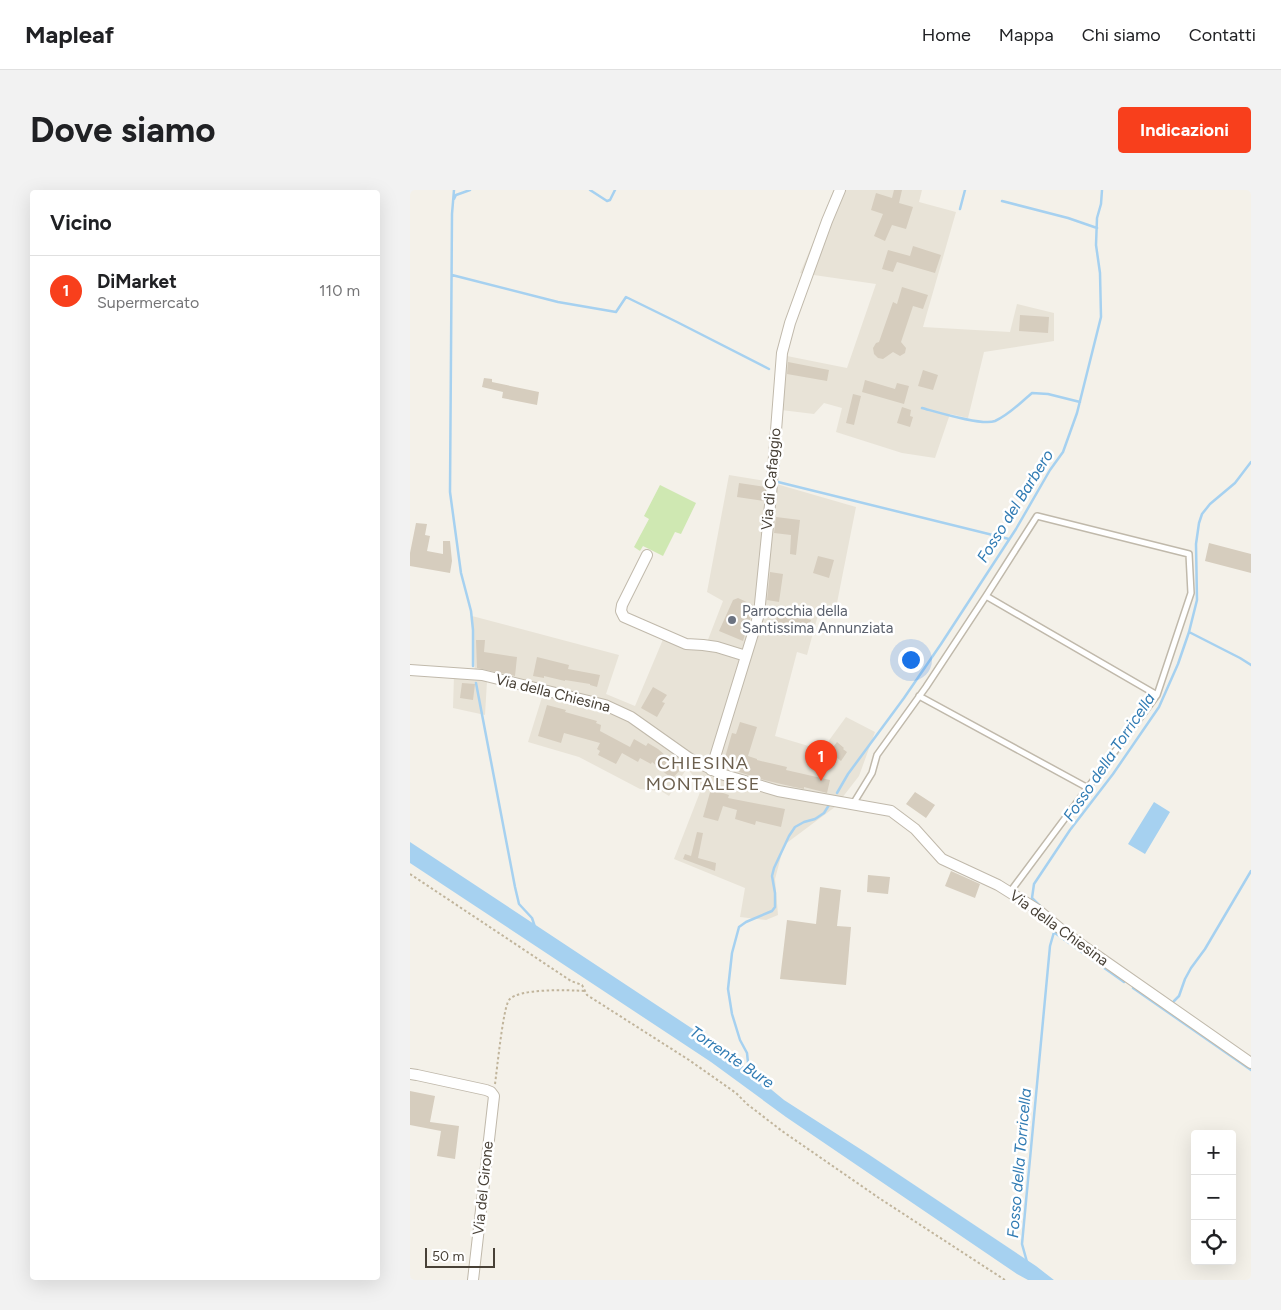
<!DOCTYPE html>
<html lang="it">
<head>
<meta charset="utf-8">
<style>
	:root { --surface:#fff; --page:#f2f2f2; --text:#202124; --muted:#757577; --line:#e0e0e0; --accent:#f83f1c }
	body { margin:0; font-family:Figtree,sans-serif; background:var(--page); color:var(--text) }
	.controls { position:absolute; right:15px; bottom:15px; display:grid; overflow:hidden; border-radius:5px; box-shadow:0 5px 20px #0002 }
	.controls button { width:45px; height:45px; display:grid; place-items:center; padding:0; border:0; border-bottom:1px solid var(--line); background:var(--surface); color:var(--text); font:25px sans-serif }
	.scale { position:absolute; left:15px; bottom:12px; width:70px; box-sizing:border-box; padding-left:5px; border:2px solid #484137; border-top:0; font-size:14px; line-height:18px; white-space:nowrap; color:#484137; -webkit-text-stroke:4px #fff; paint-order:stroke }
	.you { position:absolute; left:500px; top:469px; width:18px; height:18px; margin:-12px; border:4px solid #fff; border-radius:50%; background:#1a73e8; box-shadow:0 0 0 8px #1a73e833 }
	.badge { display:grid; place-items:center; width:32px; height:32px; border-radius:50%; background:var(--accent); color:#fff; font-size:16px; font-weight:700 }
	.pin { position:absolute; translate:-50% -41px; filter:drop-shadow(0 1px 2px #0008) }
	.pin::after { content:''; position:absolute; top:26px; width:18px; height:15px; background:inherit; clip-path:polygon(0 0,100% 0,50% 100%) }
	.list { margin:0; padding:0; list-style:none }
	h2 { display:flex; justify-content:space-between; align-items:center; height:65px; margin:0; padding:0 20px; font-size:21px }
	h2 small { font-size:16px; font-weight:400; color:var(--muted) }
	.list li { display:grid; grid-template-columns:32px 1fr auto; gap:15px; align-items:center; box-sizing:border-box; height:70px; padding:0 20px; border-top:1px solid var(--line) }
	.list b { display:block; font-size:19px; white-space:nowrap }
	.list p { margin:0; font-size:16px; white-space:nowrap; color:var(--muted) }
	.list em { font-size:16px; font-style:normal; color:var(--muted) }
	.icon { flex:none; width:28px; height:28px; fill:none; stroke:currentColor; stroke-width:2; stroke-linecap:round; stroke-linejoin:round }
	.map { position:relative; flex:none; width:841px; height:1090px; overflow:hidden; border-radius:5px }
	header { display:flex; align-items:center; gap:30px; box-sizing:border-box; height:70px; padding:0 25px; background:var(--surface); border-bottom:1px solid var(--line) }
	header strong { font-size:24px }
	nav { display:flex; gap:28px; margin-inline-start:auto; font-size:18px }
	.intro { display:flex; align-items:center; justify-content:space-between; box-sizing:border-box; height:120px; padding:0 30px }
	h1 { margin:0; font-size:35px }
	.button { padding:12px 22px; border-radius:5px; background:var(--accent); color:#fff; font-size:18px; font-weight:700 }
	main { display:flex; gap:30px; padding:0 30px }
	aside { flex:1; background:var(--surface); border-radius:5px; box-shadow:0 5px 20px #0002 }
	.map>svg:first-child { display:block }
</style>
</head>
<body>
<header>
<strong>Mapleaf</strong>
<nav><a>Home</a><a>Mappa</a><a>Chi siamo</a><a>Contatti</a></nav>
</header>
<div class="intro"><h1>Dove siamo</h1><a class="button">Indicazioni</a></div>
<main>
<aside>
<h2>Vicino<small></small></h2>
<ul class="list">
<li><span class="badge">1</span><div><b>DiMarket</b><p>Supermercato</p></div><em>110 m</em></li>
</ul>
</aside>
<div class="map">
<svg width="841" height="1090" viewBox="0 0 841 1090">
	<rect width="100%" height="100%" fill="#f4f1e9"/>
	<path fill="#e8e3d7" d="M426 0H512L509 12 546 22 513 137 600 142 607 114 644 123V151L574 162 558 228 540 224 525 268 492 263 426 242 432 218 414 213 404 224 363 219 367 164 437 178 466 94 390 83Z
		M319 285 356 291 446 317 424 428 408 425 397 465 387 462 365 546 412 560 436 527 465 542 449 586 425 617 374 655 365 689 368 725 356 730 330 727 335 698 264 669 292 597 277 578 259 606 251 601 230 599 169 567 118 552 133 504 77 491 75 525 43 518 44 485 65 486 62 426 209 465 196 504 225 516 254 447 283 460H294L313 411 297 402Z"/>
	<path fill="#cfe8b2" d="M250 295 286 313 271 344 265 342 253 366 233 356 230 361 224 357 239 329 234 326Z"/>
	<path fill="#a6d1f0" d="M744 612 760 622 735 664 718 654Z
		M0 652 304 853 326 870 374 910 458 964 626 1076 644 1090H618L607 1084 376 927 301 872 0 673Z"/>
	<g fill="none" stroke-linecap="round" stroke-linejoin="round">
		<path stroke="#a6d1f0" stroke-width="2.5" d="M44 0 42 24 40 302 51 383 61 421 63 440V476
			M180 0 197 11 200 10 205 0
			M44 9 46 5 60 0
			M592 11 658 28 687 38
			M550 19 555 0
			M42 85 148 112 206 122 216 107 267 132 359 179
			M512 218C527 222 572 236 585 231 599 225 610 213 622 203L638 204 670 212
			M368 292 599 349
			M779 442 830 468 841 475
			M66 493 105 697 109 714 122 728 125 737
			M427 603 438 584 494 508 531 454 606 339 640 280 653 262 667 223 691 127 690 83 686 55 687 28 691 14 692 0
			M630 716 622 708 624 694 660 640 703 584 749 517 768 474 779 442 787 410 786 354 789 333 792 324 800 314 825 293 841 272
			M645 743 714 792
			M723 798 841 880
			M764 811 769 806 775 789 781 778 795 759 841 681
			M339 882 337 863 330 850 322 824 318 799 322 763 329 737 336 732 362 721 365 717V703L362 686 364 678 379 646 385 637 394 632 405 629 414 623 419 615
			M617 1072 612 1054 640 756 644 742"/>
	</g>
	<path fill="#d6cdbe" d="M484 0H492L489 13 503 17 496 39 482 35 475 51 464 46 473 24 461 20 466 3 482 8Z
		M503 56 531 65 525 83 487 72 483 82 472 79 478 60 500 66Z
		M492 97 518 105 513 119 503 116 491 152 496 158 495 163 490 166 483 162 473 169 468 168 464 164 463 158 466 153 469 152 483 112 487 114Z
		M610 125 639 127 638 143 609 141Z
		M378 172 419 180 417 191 377 184Z
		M513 180 528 185 523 200 508 196Z
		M74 188 82 189V192L129 202 127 215 92 208 93 202 72 197Z
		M455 190 485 199 487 193 499 196 494 214 452 202Z
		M443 204 451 206 444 235 436 233Z
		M492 217 501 220 500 226 503 227 500 237 487 233Z
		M329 293 355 297 354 311 327 307Z
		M366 327 390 330 386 365 380 364 381 345 364 343Z
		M6 333 17 334 15 345 20 346 17 361 33 364V351H40L42 371 40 383 0 376V363Z
		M799 353 841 364V383L795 371Z
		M408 366 424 370 419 388 403 383Z
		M360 382 373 384 369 412 357 410Z
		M328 408 343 415 340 421 342 423 333 451 309 441 323 410Z
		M369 420 401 430 396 444 365 434Z
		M66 450H75L74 462 107 467 105 486 67 478Z
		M127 467 159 475 158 479 190 485 187 497 180 495V494L155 490V491L134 486V488L123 486Z
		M52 493 65 494 63 510 50 508Z
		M243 497 257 505 252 512 255 513 247 527 231 518Z
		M137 515 156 520 155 522 187 531 186 533 191 535 190 541 220 557 224 549 236 556 238 553 248 559 271 579 262 589 242 572 241 574 230 568 228 572 212 563 206 574 188 565 190 561 187 559 190 553 154 543 151 553 128 546Z
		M330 532 347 537 338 566 347 569V570L377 577 376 580 420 590 417 603 394 597V599L384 597 354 590 326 581 328 575 314 571 322 543 326 544Z
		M427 552 434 558 433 559 437 562 431 571 426 567 424 570 417 565Z
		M301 599 319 605 318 608 375 619 371 637 346 631 345 635 325 629 327 620 313 616 308 631 293 627Z
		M505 602 525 615 516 628 496 614Z
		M287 642 293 643 288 668 306 673 305 681 273 669 275 664 281 666Z
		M541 681 570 694 565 708 535 696Z
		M458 685 480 687 478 704 457 702Z
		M410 697 431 700 427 736 441 737 436 795 370 789 377 730 406 734Z
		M0 901 25 906 20 932 49 936 45 969 27 966 31 941 0 935Z"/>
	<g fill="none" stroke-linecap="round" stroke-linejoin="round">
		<g stroke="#c0b9ab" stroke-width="8">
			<path id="lane" d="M576 406 747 505
				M509 506 678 598
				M443 614 462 583 467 565 516 497 576 406 627 326 779 364 781 403 747 505 600 702"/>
		</g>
		<g stroke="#c0b9ab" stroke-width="12">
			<path id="street" d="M237 365 212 415 211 421 214 427 276 454 293 455 307 457 336 466
				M0 480 72 485 195 515 221 527 279 568 311 584 368 601 481 621 505 639 532 669 588 695 628 720 659 746 841 873
				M301 580 349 424 361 305 372 163 380 133 417 31 430 0
				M0 884 7 885 76 900 81 902 84 906 63 1090"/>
		</g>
		<path stroke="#c1b59c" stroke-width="2" stroke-dasharray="2.5 2.5" stroke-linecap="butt" d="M0 684 161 791 172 795 177 805 279 870 326 903 337 914 372 941 469 1008 595 1090
			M85 894C87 880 93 818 99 810 108 798 159 800 174 801"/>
		<use href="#lane" stroke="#fff" stroke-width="5"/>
		<use href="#street" stroke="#fff" stroke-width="10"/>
	</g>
	<circle fill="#6b7280" stroke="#fff" stroke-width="2" cx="322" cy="430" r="5"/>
	<g text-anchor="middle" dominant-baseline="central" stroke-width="5" stroke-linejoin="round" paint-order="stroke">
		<g font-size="15" fill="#484137" stroke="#fff">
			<text transform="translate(361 289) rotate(-85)">Via di Cafaggio</text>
			<text transform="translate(143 503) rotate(14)">Via della Chiesina</text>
			<text transform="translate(649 738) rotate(36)">Via della Chiesina</text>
			<text transform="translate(73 998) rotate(-84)">Via del Girone</text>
		</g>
		<g font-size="15" fill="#5b616d" stroke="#fff" text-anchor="start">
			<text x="332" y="421">Parrocchia della<tspan x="332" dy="17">Santissima Annunziata</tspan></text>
		</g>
		<g font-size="16" font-style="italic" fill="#307bb3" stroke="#fff">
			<text transform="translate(605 316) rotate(-58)">Fosso del Barbero</text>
			<text transform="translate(699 567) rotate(-56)">Fosso della Torricella</text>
			<text transform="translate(322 867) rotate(34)">Torrente Bure</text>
			<text transform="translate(609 973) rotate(-85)">Fosso della Torricella</text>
		</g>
		<g font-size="18" letter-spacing="1" fill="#6b5f4e" stroke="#fff">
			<text x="293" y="573">CHIESINA<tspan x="293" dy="21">MONTALESE</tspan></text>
		</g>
	</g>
</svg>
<div class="controls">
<button>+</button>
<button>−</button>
<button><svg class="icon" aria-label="locate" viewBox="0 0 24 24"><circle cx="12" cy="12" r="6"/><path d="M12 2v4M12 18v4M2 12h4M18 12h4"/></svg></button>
</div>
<div class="scale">50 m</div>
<div class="you"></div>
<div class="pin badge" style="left:411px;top:591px">1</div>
</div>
</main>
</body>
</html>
